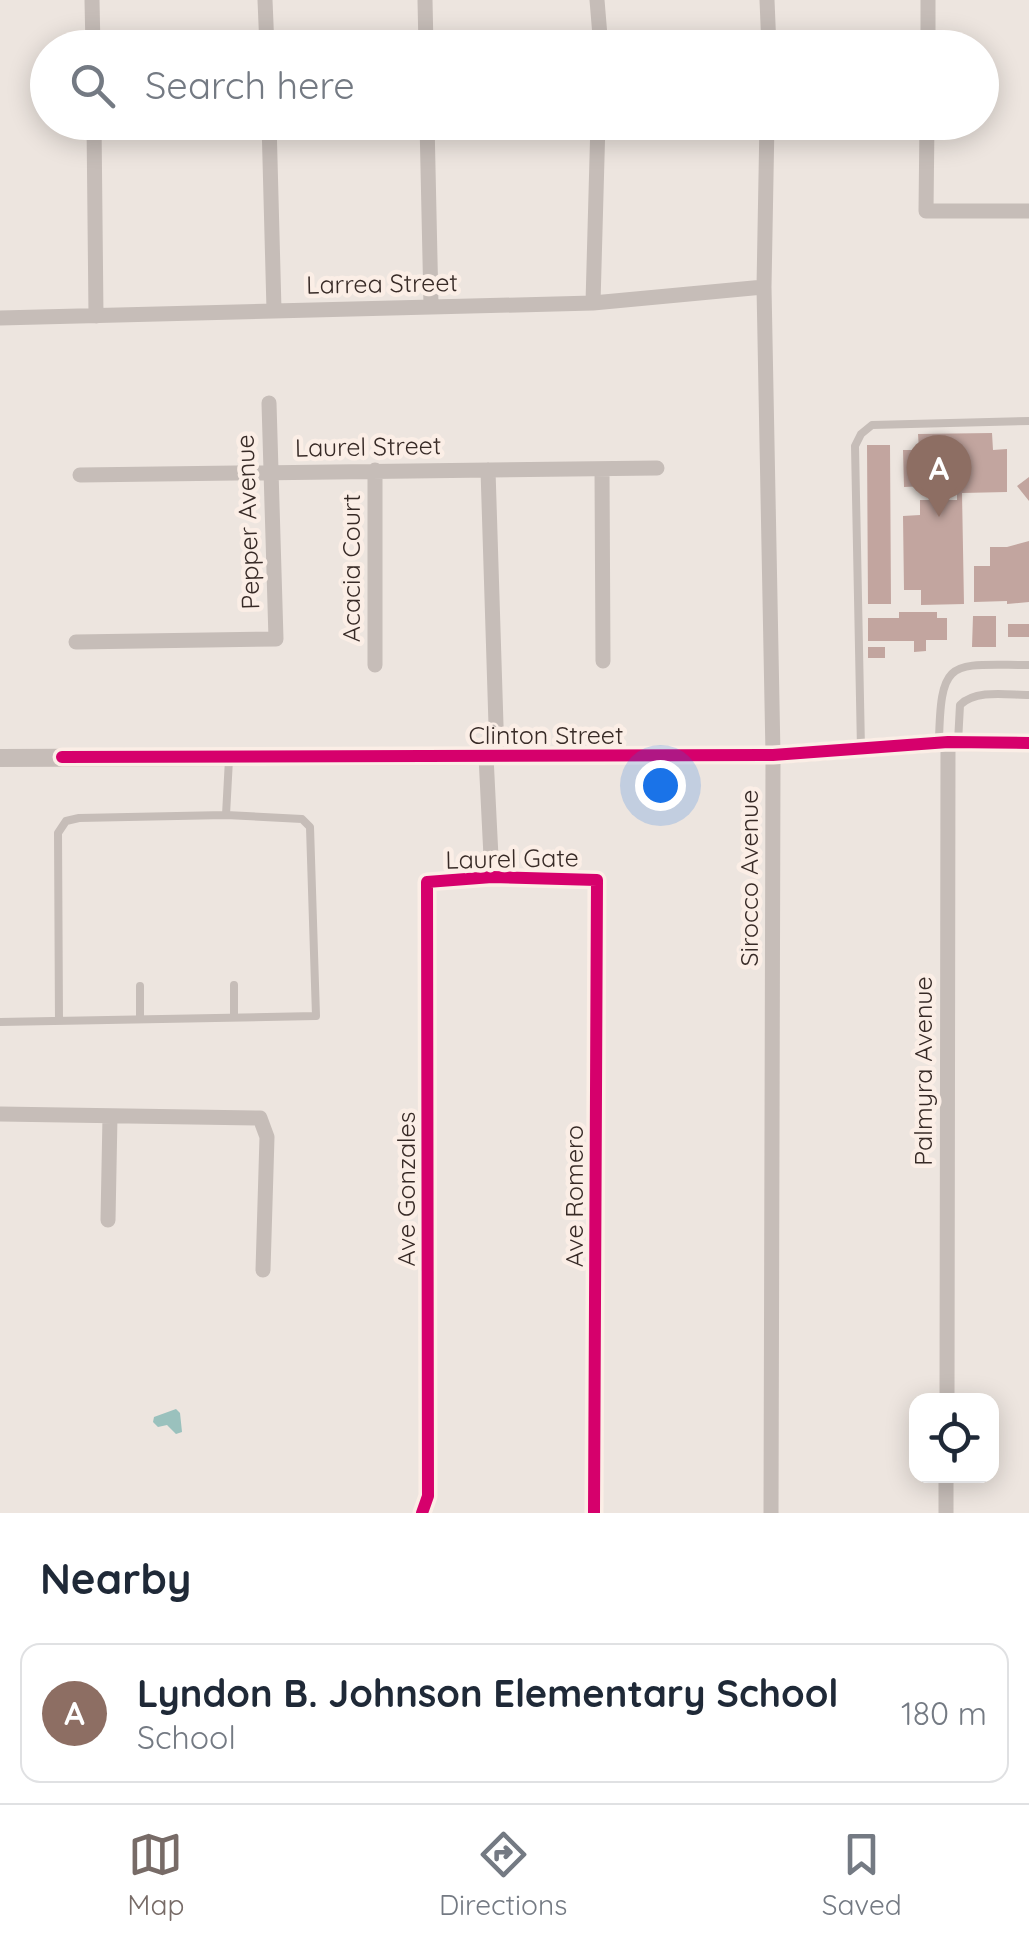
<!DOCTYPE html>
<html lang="en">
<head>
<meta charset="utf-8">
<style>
	:root { --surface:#fff; --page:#f6f6f7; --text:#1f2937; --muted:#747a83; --line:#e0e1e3; --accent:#776b67 }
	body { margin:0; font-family:Quicksand,sans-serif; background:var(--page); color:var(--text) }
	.controls { position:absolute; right:30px; bottom:30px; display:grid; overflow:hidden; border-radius:20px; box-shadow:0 5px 25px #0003 }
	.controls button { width:90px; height:90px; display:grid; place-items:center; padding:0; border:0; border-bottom:2px solid var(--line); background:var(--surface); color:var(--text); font:50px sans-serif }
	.you { position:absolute; left:660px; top:785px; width:35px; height:35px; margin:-25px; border:8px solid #fff; border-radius:50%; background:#1a73e8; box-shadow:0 0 0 15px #1a73e833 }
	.badge { display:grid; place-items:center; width:65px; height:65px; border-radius:50%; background:var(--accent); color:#fff; font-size:32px; font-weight:700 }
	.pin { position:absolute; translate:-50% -82px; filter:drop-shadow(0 2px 5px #0008) }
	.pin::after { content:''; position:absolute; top:52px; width:35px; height:30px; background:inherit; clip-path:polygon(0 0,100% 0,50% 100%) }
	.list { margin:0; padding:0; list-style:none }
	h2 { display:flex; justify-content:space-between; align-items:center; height:130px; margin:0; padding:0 40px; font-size:42px }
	h2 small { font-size:32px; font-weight:400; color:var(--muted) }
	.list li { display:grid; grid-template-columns:65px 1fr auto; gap:30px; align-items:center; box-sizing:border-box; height:140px; margin:0 20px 20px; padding:0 20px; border:2px solid var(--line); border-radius:20px }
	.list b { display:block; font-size:38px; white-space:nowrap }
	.list p { margin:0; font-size:32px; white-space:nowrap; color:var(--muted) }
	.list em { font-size:32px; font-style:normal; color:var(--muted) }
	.icon { flex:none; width:55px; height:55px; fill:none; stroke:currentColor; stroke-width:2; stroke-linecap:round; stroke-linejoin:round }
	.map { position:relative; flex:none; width:1029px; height:1513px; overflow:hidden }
	.search { position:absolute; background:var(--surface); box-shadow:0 5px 25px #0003; left:30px; right:30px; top:30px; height:110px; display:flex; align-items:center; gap:25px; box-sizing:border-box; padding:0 35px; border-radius:55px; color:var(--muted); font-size:38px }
	.sheet { height:290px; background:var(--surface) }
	nav { display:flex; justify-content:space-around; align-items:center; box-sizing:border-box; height:140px; border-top:2px solid var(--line); background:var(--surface); font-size:28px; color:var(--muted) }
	nav a { display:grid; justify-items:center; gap:5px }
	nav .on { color:var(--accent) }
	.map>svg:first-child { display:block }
</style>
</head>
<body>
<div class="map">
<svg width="1029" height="1513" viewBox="0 0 1029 1513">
	<rect width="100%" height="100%" fill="#ede5df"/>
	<path fill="#9ac1bd" d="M176 1409 180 1413 182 1432 176 1434 167 1425 158 1427 153 1422 154 1417Z"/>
	<path fill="#c2a59f" d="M992 433 993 450 1007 449V492L962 493 964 604 921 605V590H904L903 516 920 515V500H957V492L928 493 927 486 904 487 903 450H919L918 434Z
		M867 445H890L891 604H868Z
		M1029 477V501L1017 486Z
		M1029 541V602L1007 604V601L974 602V566H990V547H1007Z
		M899 612H937V618H947V640H926V651L914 652V641H868V618H899Z
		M973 616H996V647H972Z
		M1008 624H1029V637H1008Z
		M868 647H885V658H868Z"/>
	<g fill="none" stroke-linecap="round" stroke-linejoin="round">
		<path stroke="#c6bdb8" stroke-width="8" d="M939 741C941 656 950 665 1029 665
			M958 742 960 705C976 689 1008 695 1029 695
			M861 749 855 446 861 434 872 425 1029 421
			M234 985V1017
			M140 986V1019
			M59 1021 58 833 66 821 79 818 226 815
			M0 1022 316 1016 310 827 302 819 226 815 229 759"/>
		<path stroke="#c6bdb8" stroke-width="15" d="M92 0 93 48
			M265 0 267 48
			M425 0 426 48
			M597 0 601 48
			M767 0 769 48
			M928 48V0
			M94 122 96 316
			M269 122 274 310
			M427 122 431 305
			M767 122 764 287 773 755 771 1513
			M927 122 926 211H1029
			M593 303 598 122
			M0 318 593 303 764 287
			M602 469 603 661
			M375 470V665
			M488 470 497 757
			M80 475 657 468
			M76 642 276 639 269 403
			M486 756 492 877
			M0 1114 260 1118 267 1137 263 1270
			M108 1220 110 1116
			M947 1400 948 742
			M422 1513 428 1496 427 882 492 877 597 880 594 1513
			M946 1513V1476"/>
		<path stroke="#c6bdb8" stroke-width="18" d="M0 758 773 755 948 742 1029 743"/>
		<g stroke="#fbeee6" stroke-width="19">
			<path id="cycleway" d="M62 757 773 755 948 742 1029 743
				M422 1513 428 1496 427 882 492 877 597 880 594 1513"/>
		</g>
		<use href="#cycleway" stroke="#d6006c" stroke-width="12"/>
	</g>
	<g text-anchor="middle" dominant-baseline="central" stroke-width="9" stroke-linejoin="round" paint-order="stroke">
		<g font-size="25" fill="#372a26" stroke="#fbeee6">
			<text transform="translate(382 283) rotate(-1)">Larrea Street</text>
			<text transform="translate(368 446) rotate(-1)">Laurel Street</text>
			<text transform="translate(247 522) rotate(-92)">Pepper Avenue</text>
			<text transform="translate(350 568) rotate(-90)">Acacia Court</text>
			<text x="546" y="734">Clinton Street</text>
			<text transform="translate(512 858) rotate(-1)">Laurel Gate</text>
			<text transform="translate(748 878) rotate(-90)">Sirocco Avenue</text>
			<text transform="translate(922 1071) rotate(-90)">Palmyra Avenue</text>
			<text transform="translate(405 1189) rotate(-90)">Ave Gonzales</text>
			<text transform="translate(573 1196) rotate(-90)">Ave Romero</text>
		</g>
	</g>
</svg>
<div class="controls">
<button><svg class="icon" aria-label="locate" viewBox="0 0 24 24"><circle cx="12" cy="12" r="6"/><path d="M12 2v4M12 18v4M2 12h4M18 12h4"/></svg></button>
</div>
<div class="you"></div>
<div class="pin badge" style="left:939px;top:517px;background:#8d6e63">A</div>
<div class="search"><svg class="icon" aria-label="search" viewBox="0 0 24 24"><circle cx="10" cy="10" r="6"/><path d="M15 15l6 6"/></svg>Search here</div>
</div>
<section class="sheet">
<h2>Nearby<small></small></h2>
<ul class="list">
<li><span class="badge" style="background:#8d6e63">A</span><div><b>Lyndon B. Johnson Elementary School</b><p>School</p></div><em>180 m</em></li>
</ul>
</section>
<nav>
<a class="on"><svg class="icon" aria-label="map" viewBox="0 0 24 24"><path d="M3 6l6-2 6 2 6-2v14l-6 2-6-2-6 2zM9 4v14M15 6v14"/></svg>Map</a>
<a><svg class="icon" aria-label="directions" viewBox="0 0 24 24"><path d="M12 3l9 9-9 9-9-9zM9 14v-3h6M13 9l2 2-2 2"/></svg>Directions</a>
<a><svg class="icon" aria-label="saved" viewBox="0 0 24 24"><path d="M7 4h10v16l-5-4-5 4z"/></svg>Saved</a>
</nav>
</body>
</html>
